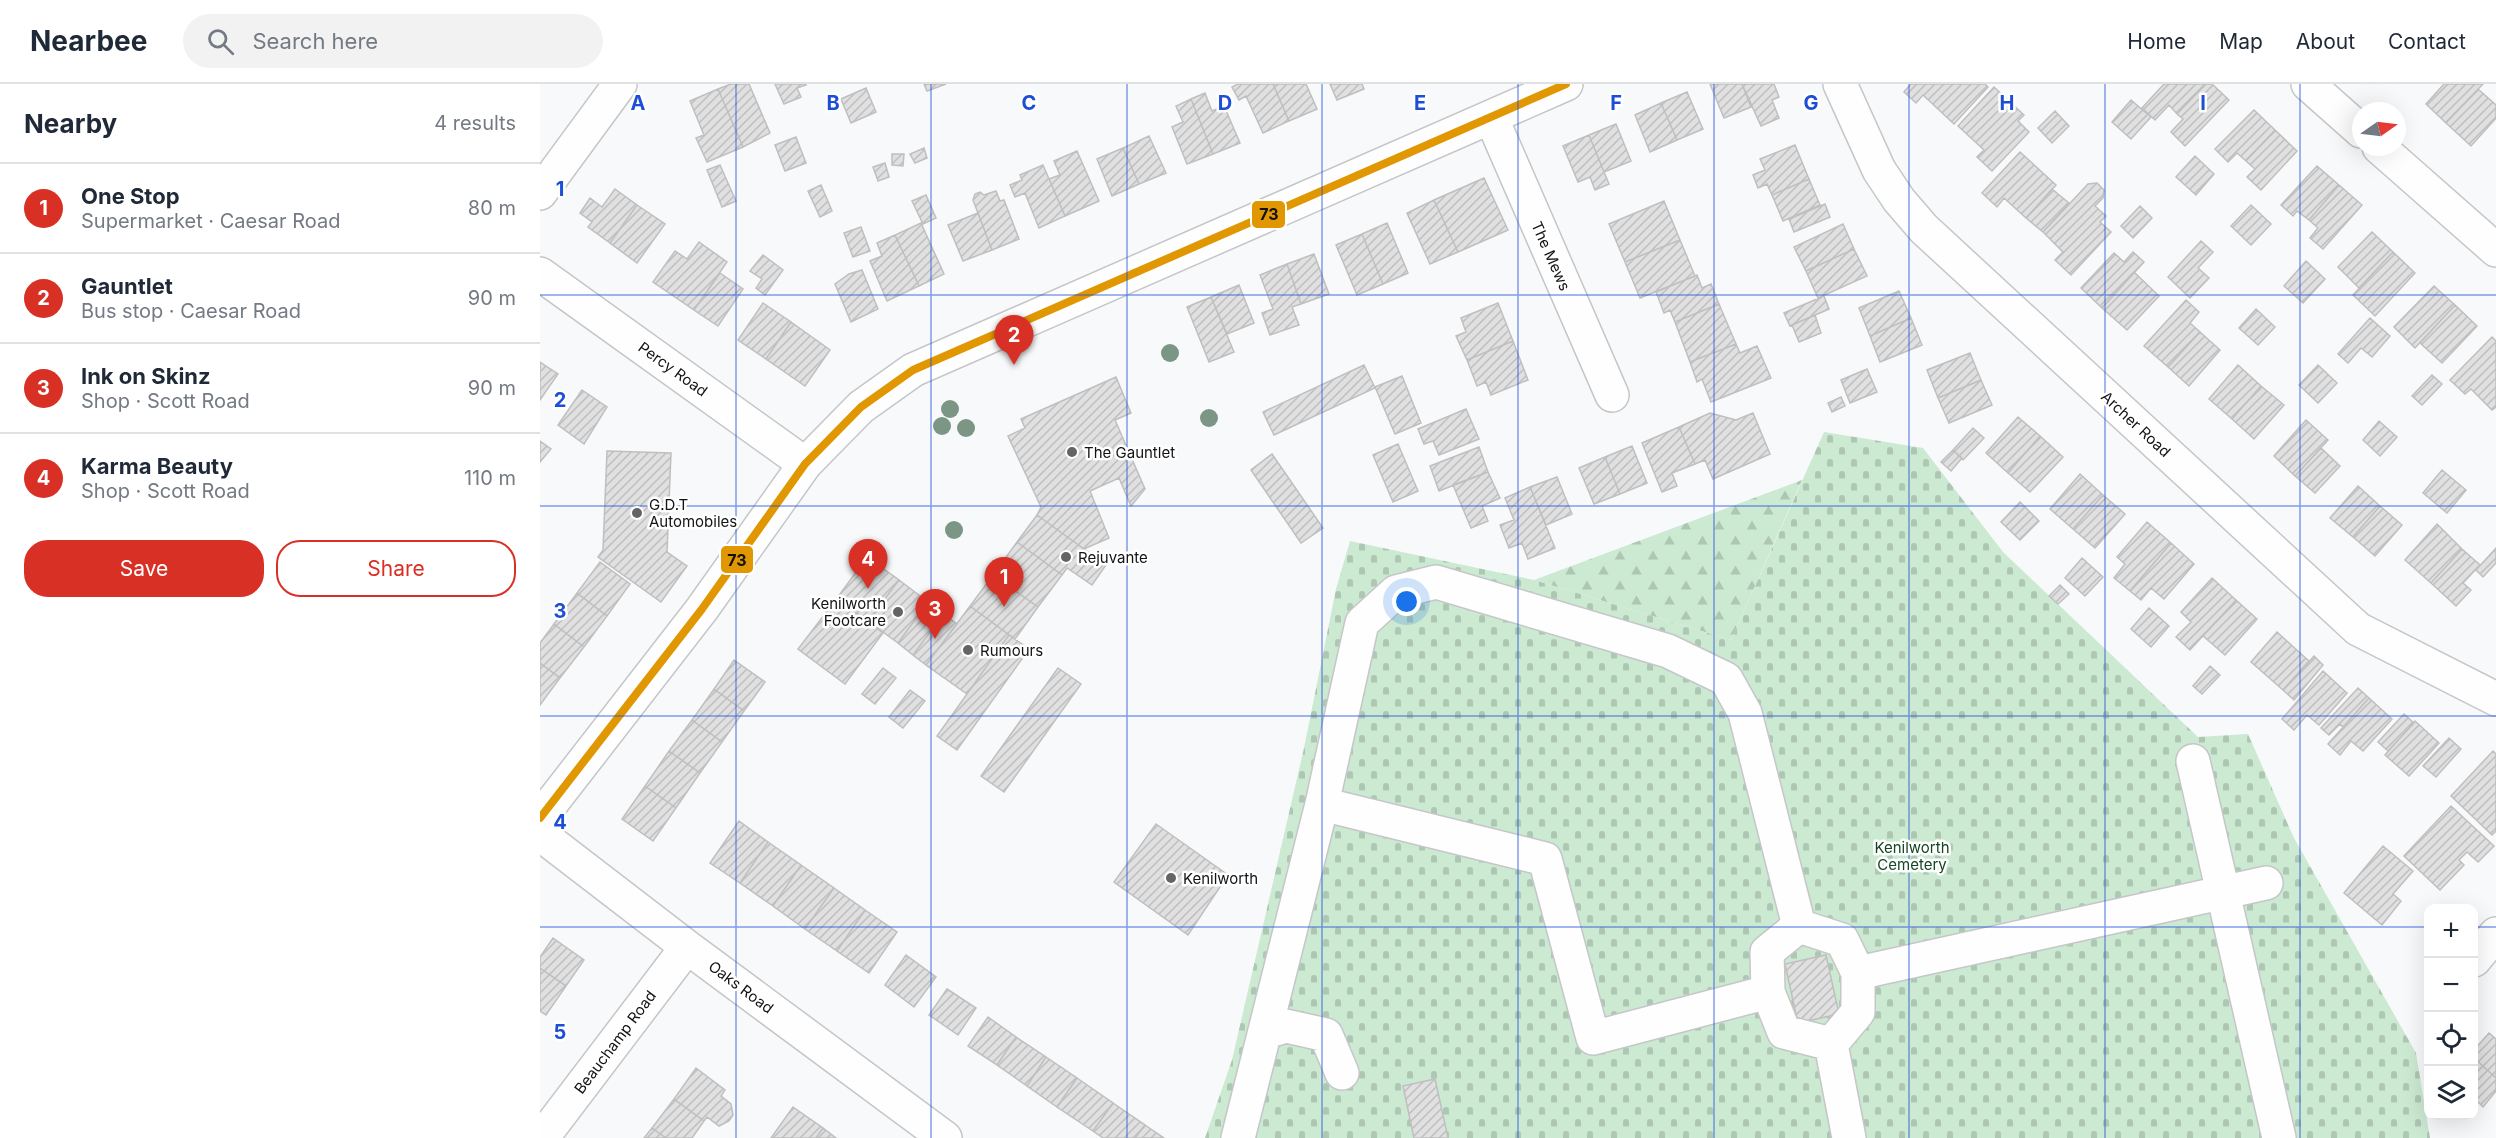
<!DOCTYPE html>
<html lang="en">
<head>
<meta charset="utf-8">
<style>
	:root { --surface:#fff; --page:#f2f2f3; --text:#1f2937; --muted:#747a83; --line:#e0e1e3; --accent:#d93025 }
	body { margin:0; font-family:Inter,sans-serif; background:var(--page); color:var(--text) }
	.controls { position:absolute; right:18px; bottom:18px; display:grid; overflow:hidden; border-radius:12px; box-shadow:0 6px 24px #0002 }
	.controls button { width:54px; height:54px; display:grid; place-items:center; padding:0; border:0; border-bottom:2px solid var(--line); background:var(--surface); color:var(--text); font:30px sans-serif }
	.compass { position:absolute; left:1812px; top:18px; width:54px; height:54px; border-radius:50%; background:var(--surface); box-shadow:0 6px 24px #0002; rotate:76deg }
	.you { position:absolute; left:867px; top:518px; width:21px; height:21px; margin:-15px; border:4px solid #fff; border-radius:50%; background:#1a73e8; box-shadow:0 0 0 9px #1a73e833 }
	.badge { display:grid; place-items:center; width:39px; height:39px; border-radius:50%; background:var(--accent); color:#fff; font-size:20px; font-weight:700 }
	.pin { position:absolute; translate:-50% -50px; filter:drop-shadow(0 2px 3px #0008) }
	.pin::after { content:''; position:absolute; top:32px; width:21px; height:18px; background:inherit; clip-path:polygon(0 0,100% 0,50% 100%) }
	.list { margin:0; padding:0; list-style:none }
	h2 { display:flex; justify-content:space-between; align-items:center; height:78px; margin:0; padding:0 24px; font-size:26px }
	h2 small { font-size:20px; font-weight:400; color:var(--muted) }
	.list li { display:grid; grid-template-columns:39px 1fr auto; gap:18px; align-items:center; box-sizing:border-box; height:90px; padding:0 24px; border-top:2px solid var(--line) }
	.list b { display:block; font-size:22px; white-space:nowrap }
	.list p { margin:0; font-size:20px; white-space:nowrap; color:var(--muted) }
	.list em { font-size:20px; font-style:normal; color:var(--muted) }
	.actions { display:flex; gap:12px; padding:18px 24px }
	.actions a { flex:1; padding:14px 0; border:2px solid var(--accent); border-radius:24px; text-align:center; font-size:21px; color:var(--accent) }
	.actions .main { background:var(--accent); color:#fff }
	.icon { flex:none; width:33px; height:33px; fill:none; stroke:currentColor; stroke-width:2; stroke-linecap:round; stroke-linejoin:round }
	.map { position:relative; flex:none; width:1956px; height:1054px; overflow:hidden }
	header { display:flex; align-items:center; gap:36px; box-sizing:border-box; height:84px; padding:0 30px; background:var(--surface); border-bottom:2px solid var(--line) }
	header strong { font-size:28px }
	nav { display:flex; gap:33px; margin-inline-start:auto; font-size:21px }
	.search { width:420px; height:54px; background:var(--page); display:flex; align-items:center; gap:15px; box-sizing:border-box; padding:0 21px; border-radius:33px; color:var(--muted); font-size:22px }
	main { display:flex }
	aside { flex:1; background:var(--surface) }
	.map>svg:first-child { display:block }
</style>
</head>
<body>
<header>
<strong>Nearbee</strong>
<div class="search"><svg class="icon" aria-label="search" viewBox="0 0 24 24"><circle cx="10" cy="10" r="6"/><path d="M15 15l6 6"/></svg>Search here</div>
<nav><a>Home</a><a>Map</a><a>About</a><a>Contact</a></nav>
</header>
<main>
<aside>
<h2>Nearby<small>4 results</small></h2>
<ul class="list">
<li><span class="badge">1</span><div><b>One Stop</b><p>Supermarket · Caesar Road</p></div><em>80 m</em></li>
<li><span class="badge">2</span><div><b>Gauntlet</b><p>Bus stop · Caesar Road</p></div><em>90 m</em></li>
<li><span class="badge">3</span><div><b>Ink on Skinz</b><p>Shop · Scott Road</p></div><em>90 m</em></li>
<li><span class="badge">4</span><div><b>Karma Beauty</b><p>Shop · Scott Road</p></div><em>110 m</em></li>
</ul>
<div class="actions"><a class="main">Save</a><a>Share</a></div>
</aside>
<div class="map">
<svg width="1956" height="1054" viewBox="0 0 1956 1054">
	<defs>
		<pattern id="forest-firs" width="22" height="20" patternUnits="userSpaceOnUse" patternTransform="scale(1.5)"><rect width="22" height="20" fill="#cce9d2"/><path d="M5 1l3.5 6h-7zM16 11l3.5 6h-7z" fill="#aec7b3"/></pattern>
		<pattern id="cemetery-stones" width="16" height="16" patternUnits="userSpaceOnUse" patternTransform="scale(1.5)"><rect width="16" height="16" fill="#cce9d2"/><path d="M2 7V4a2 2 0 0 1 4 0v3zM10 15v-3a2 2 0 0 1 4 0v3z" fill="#aec7b3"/></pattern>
		<pattern id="building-hatch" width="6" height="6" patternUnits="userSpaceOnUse" patternTransform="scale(1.5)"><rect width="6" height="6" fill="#e0e0e1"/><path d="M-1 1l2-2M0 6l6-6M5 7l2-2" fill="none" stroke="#bfbfc0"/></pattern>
	</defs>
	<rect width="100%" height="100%" fill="#f8f9fb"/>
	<path fill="url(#forest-firs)" d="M1262 396 1191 556 994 496Z"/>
	<path fill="url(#cemetery-stones)" d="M1284 348 1383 364 1463 468 1658 653 1708 650 1754 754 1876 969 1890 1054H665L692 976 764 664 796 505 810 457 994 496 1191 556Z"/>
	<path fill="url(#building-hatch)" stroke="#bfbfc0" stroke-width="1.5" d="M191 0H209L230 49 203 63 178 5Z
		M235 0H266V1L257 4 261 13 244 20Z
		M384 0H406L387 7Z
		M698 0H733L749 37 723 49 706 12 699 16 692 3Z
		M733 0H766L777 25 749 37Z
		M790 0H822L824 5 797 16Z
		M1170 0H1202L1211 23 1184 34Z
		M1202 0H1234L1239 13 1232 16 1239 34 1221 42Z
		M1371 0H1445L1448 3 1414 40 1383 11 1376 19 1364 8Z
		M1624 0H1666L1637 30 1629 21 1615 36 1602 24Z
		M1666 0H1672L1689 16 1645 62 1631 48 1643 35 1637 30Z
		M1904 0H1943L1906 39 1886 20Z
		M1454 3 1484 31 1478 37 1489 48 1452 87 1437 73 1444 66 1418 42Z
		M326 4 336 28 311 39 301 15Z
		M178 5 203 63 167 78 156 54 164 51 150 17Z
		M1938 5 1956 21V34L1931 62 1906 39Z
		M1147 8 1163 45 1137 56 1121 19Z
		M665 9 672 27 684 22 700 59 673 70 651 15Z
		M651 15 673 70 647 80 632 43 643 38 636 22Z
		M1591 16 1611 33 1591 55 1572 38Z
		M1121 19 1137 56 1110 68 1095 31Z
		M1714 26 1735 46 1706 77 1697 69 1688 78 1675 65Z
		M1515 27 1529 42 1512 59 1498 44Z
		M1076 40 1091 77 1064 88 1049 51Z
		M1735 46 1757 67 1721 106 1707 93 1715 85 1706 77Z
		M1049 51 1069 100 1055 106 1050 93 1038 98 1023 62Z
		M609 52 626 89 599 100 583 64Z
		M256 53 266 79 245 87 235 61Z
		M1255 61 1269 95 1232 111 1227 100 1218 104 1213 91 1225 86 1220 75Z
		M384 64 387 74 375 79 370 70Z
		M583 64 599 100 572 112 557 75Z
		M537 67 559 117 525 132 509 95 520 91 514 77Z
		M1480 68 1516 101 1486 134 1464 114 1457 123 1442 109Z
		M352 70H364L363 82 352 81Z
		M1655 72 1674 90 1656 111 1636 93Z
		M345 79 349 93 338 97 333 83Z
		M180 81 196 117 182 123 167 86Z
		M503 81 525 132 499 144 485 109 475 113 470 101 482 96 480 91Z
		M1777 82 1799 101 1769 136 1757 127 1753 132 1741 121Z
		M944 94 968 146 918 168 894 116Z
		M1269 95 1280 121 1243 137 1232 111Z
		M1557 99 1564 106 1563 114 1555 122 1566 132 1560 138 1571 148 1531 191 1515 176 1523 168 1503 148 1548 100Z
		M281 101 292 127 280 133 268 107Z
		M1799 101 1822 121 1783 165 1770 154 1778 144 1769 136Z
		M75 105 97 121 70 159 48 143 52 138 40 129 50 114 62 123Z
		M1512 105 1529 119 1503 148 1486 134Z
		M456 107 460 117 464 116 479 155 452 166 433 116 435 110 440 108 444 111Z
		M386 111 396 134 383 140 372 117Z
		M894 116 918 168 890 180 867 129Z
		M1124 117 1140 156 1085 178 1069 140Z
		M1285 120 1290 133 1254 148 1249 135Z
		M97 121 125 140 97 179 70 159Z
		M1711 121 1731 140 1711 161 1691 142Z
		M1600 122 1612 134 1593 154 1581 142Z
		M438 129 452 166 423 177 408 141Z
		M381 139 404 190 379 202 355 151Z
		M847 139 868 189 843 200 822 150Z
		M1303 140 1314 165 1266 187 1254 163Z
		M321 143 330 167 313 173 304 149Z
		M1832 148 1853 168 1819 204 1798 183Z
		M822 150 843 200 817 211 796 161Z
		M355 151 379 202 347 217 330 177 342 172 337 159Z
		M1140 156 1155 192 1100 214 1085 178Z
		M1661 157 1673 168 1658 184 1669 194 1650 214 1628 193Z
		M159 158 187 178 154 226 113 198 135 167 147 175Z
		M1314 165 1327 192 1278 214 1266 187Z
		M1593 168 1604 178 1562 224 1541 204 1574 169 1584 178Z
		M1853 168 1875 189 1835 232 1813 211Z
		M774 170 789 210 761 220 747 180Z
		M223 171 243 186 225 211 216 204 222 195 210 187Z
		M1766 177 1785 195 1763 219 1744 202Z
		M747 180 761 220 752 223 759 241 730 251 722 229 733 225 720 191Z
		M322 186 338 225 311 238 295 200 309 190Z
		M1594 188 1619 212 1587 246 1562 224Z
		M180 189 203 205 178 242 154 226Z
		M1157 191 1162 204 1171 200 1179 220 1135 238 1130 226 1124 229 1116 208Z
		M699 201 714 239 687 250 671 213Z
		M1894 202 1915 221 1875 264 1854 243Z
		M1359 207 1371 234 1330 252 1319 224Z
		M1284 212 1289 225 1250 242 1244 229Z
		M671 213 694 268 669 278 647 223Z
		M1646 216 1659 228 1650 239 1660 248 1628 283 1604 262Z
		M223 219 251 238 226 275 198 256Z
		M958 219 973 257 927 276 916 252 926 248 921 234Z
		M1179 220 1196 260 1150 278 1135 238Z
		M1915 221 1937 242 1902 279 1880 259Z
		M1716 225 1735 243 1718 261 1699 244Z
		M1275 231 1281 249 1259 258 1252 241Z
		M1371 234 1382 261 1340 278 1330 252Z
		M1830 234 1850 252 1832 273 1821 264 1808 279 1798 270Z
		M251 238 290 266 265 302 226 275Z
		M1660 248 1680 266 1649 302 1628 283Z
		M1952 253 1956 257V323L1952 326 1931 305 1925 310 1910 296Z
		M973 257 988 296 951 311 946 298 937 302 927 276Z
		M1196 260 1200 269 1217 262 1231 294 1171 318 1162 295 1157 298 1150 278Z
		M1430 269 1441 296 1398 314 1387 286Z
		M0 278 18 290 0 316Z
		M824 281 835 304 734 351 723 328Z
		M1698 281 1721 302 1692 335 1669 315Z
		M1778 281 1797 299 1778 319 1759 301Z
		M1327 285 1337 308 1310 319 1301 296Z
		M1892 291 1902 300 1882 321 1872 312Z
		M862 292 881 339 855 350 835 303Z
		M576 293 591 329 575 336 605 405 591 422 579 394 550 407 569 454 544 465 497 431 501 423 468 352 485 344 481 335Z
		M1441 296 1452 321 1409 339 1398 314Z
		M1721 302 1744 321 1714 355 1692 335Z
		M42 306 67 323 44 360 18 341Z
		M1301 313 1305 322 1292 328 1288 319Z
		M926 325 939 355 899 371 893 357 884 360 878 345Z
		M1170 329 1196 336 1213 329 1230 370 1173 395 1165 376 1155 380 1139 343Z
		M1478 333 1500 352 1468 389 1446 369Z
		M1766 336 1788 356 1755 392 1734 372Z
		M1839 337 1857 353 1840 372 1823 356Z
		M1139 343 1155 380 1132 389 1137 402 1122 408 1102 359Z
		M1433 344 1444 354 1423 376 1413 366Z
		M1500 352 1523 373 1490 408 1468 389Z
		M0 357 11 365 0 378Z
		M858 360 878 407 853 418 833 371Z
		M1092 362 1107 399 1080 410 1065 373Z
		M939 363 948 388 899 407 890 382Z
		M1781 364 1800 382 1775 409 1755 392Z
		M1413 366 1422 374 1411 387 1401 378Z
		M67 367 131 369 127 468 147 482 121 518 58 473 63 466Z
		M732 370 783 444 761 459 711 386Z
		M1065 373 1080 410 1054 420 1039 384Z
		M1902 386 1926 406 1907 429 1883 409Z
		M948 388 960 414 942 422 948 437 931 444 913 401Z
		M1540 390 1563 411 1533 445 1510 425Z
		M1017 393 1032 430 1006 441 990 403Z
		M1818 402 1840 422 1813 453 1790 434Z
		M990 403 1015 464 988 475 982 459 969 464 960 441 974 436 965 414Z
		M1563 411 1585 430 1555 464 1533 445Z
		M1480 418 1499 437 1480 456 1461 438Z
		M1840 422 1862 441 1835 472 1813 453Z
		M497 431 566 481 552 501 527 484 522 491 477 458Z
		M1607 438 1631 459 1590 507 1574 494 1585 480 1577 473Z
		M1897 440 1922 465 1891 499 1865 476Z
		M477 458 522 491 498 523 453 491Z
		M1631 459 1654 480 1624 515 1611 504 1601 516 1590 507Z
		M1956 464V479L1943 493 1936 486Z
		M1922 465 1940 481 1923 499 1931 506 1916 522 1891 499Z
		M327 473 359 496 328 537 297 514Z
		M1542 474 1563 493 1545 512 1525 494Z
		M60 478 90 500 67 532 37 509Z
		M453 491 498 523 475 555 430 522Z
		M1672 494 1696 516 1650 566 1636 553 1651 538 1641 528Z
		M359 496 388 518 358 559 328 537Z
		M1520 501 1529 510 1518 520 1509 512Z
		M37 509 67 532 44 563 14 540Z
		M297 514 343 549 305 600 258 565Z
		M1696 516 1717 535 1685 571 1663 552Z
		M388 518 403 530 373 571 358 559Z
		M430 522 469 551 427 610 386 581Z
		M1609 524 1629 542 1611 563 1591 545Z
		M403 530 417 540 386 581 373 571Z
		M14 540 44 563 20 594 0 579V559Z
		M1737 548 1769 577 1743 606 1711 578Z
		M469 551 489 565 417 666 397 652Z
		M1774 572 1783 581 1754 616 1743 606Z
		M194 576 225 598 204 627 174 605Z
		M0 579 20 594 0 621Z
		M1670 582 1680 591 1662 610 1653 602Z
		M343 584 356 594 335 620 322 610Z
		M518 584 541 600 464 708 441 692Z
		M1783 587 1807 609 1779 641 1767 631 1754 646 1742 635Z
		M1818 604 1829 614 1803 643 1800 640 1789 651 1781 644Z
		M174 605 204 627 182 658 152 636Z
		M370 606 385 617 363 644 349 633Z
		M1829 614 1852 635 1823 667 1811 657 1800 671 1788 660Z
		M1864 630 1874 639 1848 667 1838 658Z
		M152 636 182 658 160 689 129 667Z
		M1875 637 1899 659 1869 692 1845 671Z
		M1909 654 1921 665 1896 693 1883 682Z
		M129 667 160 689 136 724 105 702Z
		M1953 667 1956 670V747L1952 751 1911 712Z
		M105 702 136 724 113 757 82 735Z
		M1911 722 1954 762 1938 778 1927 768 1919 776 1924 781 1900 806 1864 772Z
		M199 737 228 758 200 799 170 779Z
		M616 740 688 791 648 851 574 798Z
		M228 758 261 781 233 822 200 799Z
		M1843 762 1873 787 1853 810 1861 817 1842 841 1804 809Z
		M261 781 294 804 265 845 233 822Z
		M294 804 325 826 297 867 265 845Z
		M325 826 357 848 329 889 297 867Z
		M13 854 44 876 26 902 0 884V873Z
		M366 871 396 893 374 923 345 901Z
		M1286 871 1299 930 1258 939 1245 880Z
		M0 884 26 902 6 931 0 927Z
		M407 905 436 924 418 951 389 931Z
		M448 933 476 953 457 981 428 962Z
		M1949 949 1956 955V994L1934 974V966Z
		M476 953 506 973 487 1002 457 981Z
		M506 973 537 994 517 1023 487 1002Z
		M1934 974 1956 994V1007L1943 1023 1934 1014Z
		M156 984 185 1006 181 1012 191 1020 193 1031 189 1037 179 1042 167 1033 164 1037 134 1015Z
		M537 994 573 1019 553 1047 517 1023Z
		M895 995 908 1054H874L863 1002Z
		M134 1015 164 1037 152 1054H126L112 1044Z
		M573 1019 605 1041 595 1054H563L553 1047Z
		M253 1023 283 1044 276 1054H231Z
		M605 1041 624 1054H595Z
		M112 1044 126 1054H104Z
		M283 1044 296 1054H276Z"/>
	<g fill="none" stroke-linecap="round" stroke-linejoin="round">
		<g stroke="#c5c6c8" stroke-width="36">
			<path id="minor" d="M1300 0 1339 86 1359 116 1384 145 1818 545 1956 615
				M1768 0 1821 47
				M951 33 1072 311
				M1839 63 1956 166
				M0 109 80 0
				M0 190 265 380
				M1653 677 1739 1054
				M0 734 162 525 265 380 321 323 373 286 1026 0
				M0 750 147 863 405 1054
				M1259 842 1227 868 1228 908 1053 954 1005 775 782 720 822 539 856 508 896 498 1128 567 1186 595 1205 629 1259 842 1302 856 1318 889 1726 799
				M1934 876 1956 850
				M1228 908 1244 948 1291 960
				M726 948 746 942 786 951 802 989
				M2 1054 147 863
				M698 1054 782 720
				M1309 1054 1291 960 1318 928V889"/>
		</g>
		<use href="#minor" stroke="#fefefe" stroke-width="33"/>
		<g stroke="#fff" stroke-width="12">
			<path id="bus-1" d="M0 734 162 525 265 380 321 323 373 286 1026 0"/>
		</g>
		<use href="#bus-1" stroke="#e09702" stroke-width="8"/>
	</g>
	<g fill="#7b9684">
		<circle cx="630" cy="269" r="9"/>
		<circle cx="410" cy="325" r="9"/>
		<circle cx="669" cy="334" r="9"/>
		<circle cx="402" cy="342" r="9"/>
		<circle cx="426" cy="344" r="9"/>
		<circle cx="414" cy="446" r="9"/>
	</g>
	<path fill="none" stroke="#1d4ed8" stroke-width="1.5" stroke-opacity="0.55" d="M196 0V1054M391 0V1054M587 0V1054M782 0V1054M978 0V1054M1174 0V1054M1369 0V1054M1565 0V1054M1760 0V1054M0 211H1956M0 422H1956M0 632H1956M0 843H1888M1934 843H1956"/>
	<g fill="#636465" stroke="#fff" stroke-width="2">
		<circle cx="532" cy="368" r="6"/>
		<circle cx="97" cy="429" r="6"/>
		<circle cx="526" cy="473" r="6"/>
		<circle cx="358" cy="528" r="6"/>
		<circle cx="428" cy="566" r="6"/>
		<circle cx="631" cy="794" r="6"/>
	</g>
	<g text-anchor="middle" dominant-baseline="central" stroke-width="5" stroke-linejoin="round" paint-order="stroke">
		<g font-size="15" fill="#131314" stroke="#fff">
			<text transform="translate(1011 172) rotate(66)">The Mews</text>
			<text transform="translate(133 285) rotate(36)">Percy Road</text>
			<text transform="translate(1596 340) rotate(43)">Archer Road</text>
			<text transform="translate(201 903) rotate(37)">Oaks Road</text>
			<text transform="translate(75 958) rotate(-53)">Beauchamp Road</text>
		</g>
		<g font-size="15" fill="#131314" stroke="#fff" text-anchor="start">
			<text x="544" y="368">The Gauntlet</text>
			<text x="109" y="420">G.D.T<tspan x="109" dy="17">Automobiles</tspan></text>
			<text x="538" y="473">Rejuvante</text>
			<text x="346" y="519" text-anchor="end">Kenilworth<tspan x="346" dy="17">Footcare</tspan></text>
			<text x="440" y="566">Rumours</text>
			<text x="643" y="794">Kenilworth</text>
		</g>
		<g font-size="15" fill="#154522" stroke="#fff">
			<text x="1372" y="763">Kenilworth<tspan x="1372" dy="17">Cemetery</tspan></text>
		</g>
	</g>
	<g font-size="20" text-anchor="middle" font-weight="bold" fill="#1d4ed8" stroke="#fff" stroke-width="5" stroke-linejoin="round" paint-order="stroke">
		<text x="98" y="26">A</text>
		<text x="293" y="26">B</text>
		<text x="489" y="26">C</text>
		<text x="685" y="26">D</text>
		<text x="880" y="26">E</text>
		<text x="1076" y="26">F</text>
		<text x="1271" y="26">G</text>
		<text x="1467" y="26">H</text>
		<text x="1663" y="26">I</text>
		<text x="20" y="112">1</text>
		<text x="20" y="323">2</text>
		<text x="20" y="534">3</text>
		<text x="20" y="745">4</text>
		<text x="20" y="955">5</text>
	</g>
	<g stroke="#fff" stroke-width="2">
		<rect x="711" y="116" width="35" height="29" rx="6" fill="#e09702"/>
		<rect x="180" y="461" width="34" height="29" rx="6" fill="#e09702"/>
	</g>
	<g font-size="16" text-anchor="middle" font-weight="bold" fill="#111">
		<text x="729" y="136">73</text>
		<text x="197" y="482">73</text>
	</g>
</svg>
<div class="controls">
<button>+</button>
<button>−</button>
<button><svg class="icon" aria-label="locate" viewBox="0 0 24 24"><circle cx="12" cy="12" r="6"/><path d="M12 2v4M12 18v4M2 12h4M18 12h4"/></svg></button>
<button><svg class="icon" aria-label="layers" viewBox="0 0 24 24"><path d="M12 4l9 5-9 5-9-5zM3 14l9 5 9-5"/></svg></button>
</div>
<svg class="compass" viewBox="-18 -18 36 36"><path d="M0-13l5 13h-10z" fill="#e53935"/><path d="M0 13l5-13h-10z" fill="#747a83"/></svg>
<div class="you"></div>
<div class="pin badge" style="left:464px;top:523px">1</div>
<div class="pin badge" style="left:474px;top:281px">2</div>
<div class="pin badge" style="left:395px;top:555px">3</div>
<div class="pin badge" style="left:328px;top:505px">4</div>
</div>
</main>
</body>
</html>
